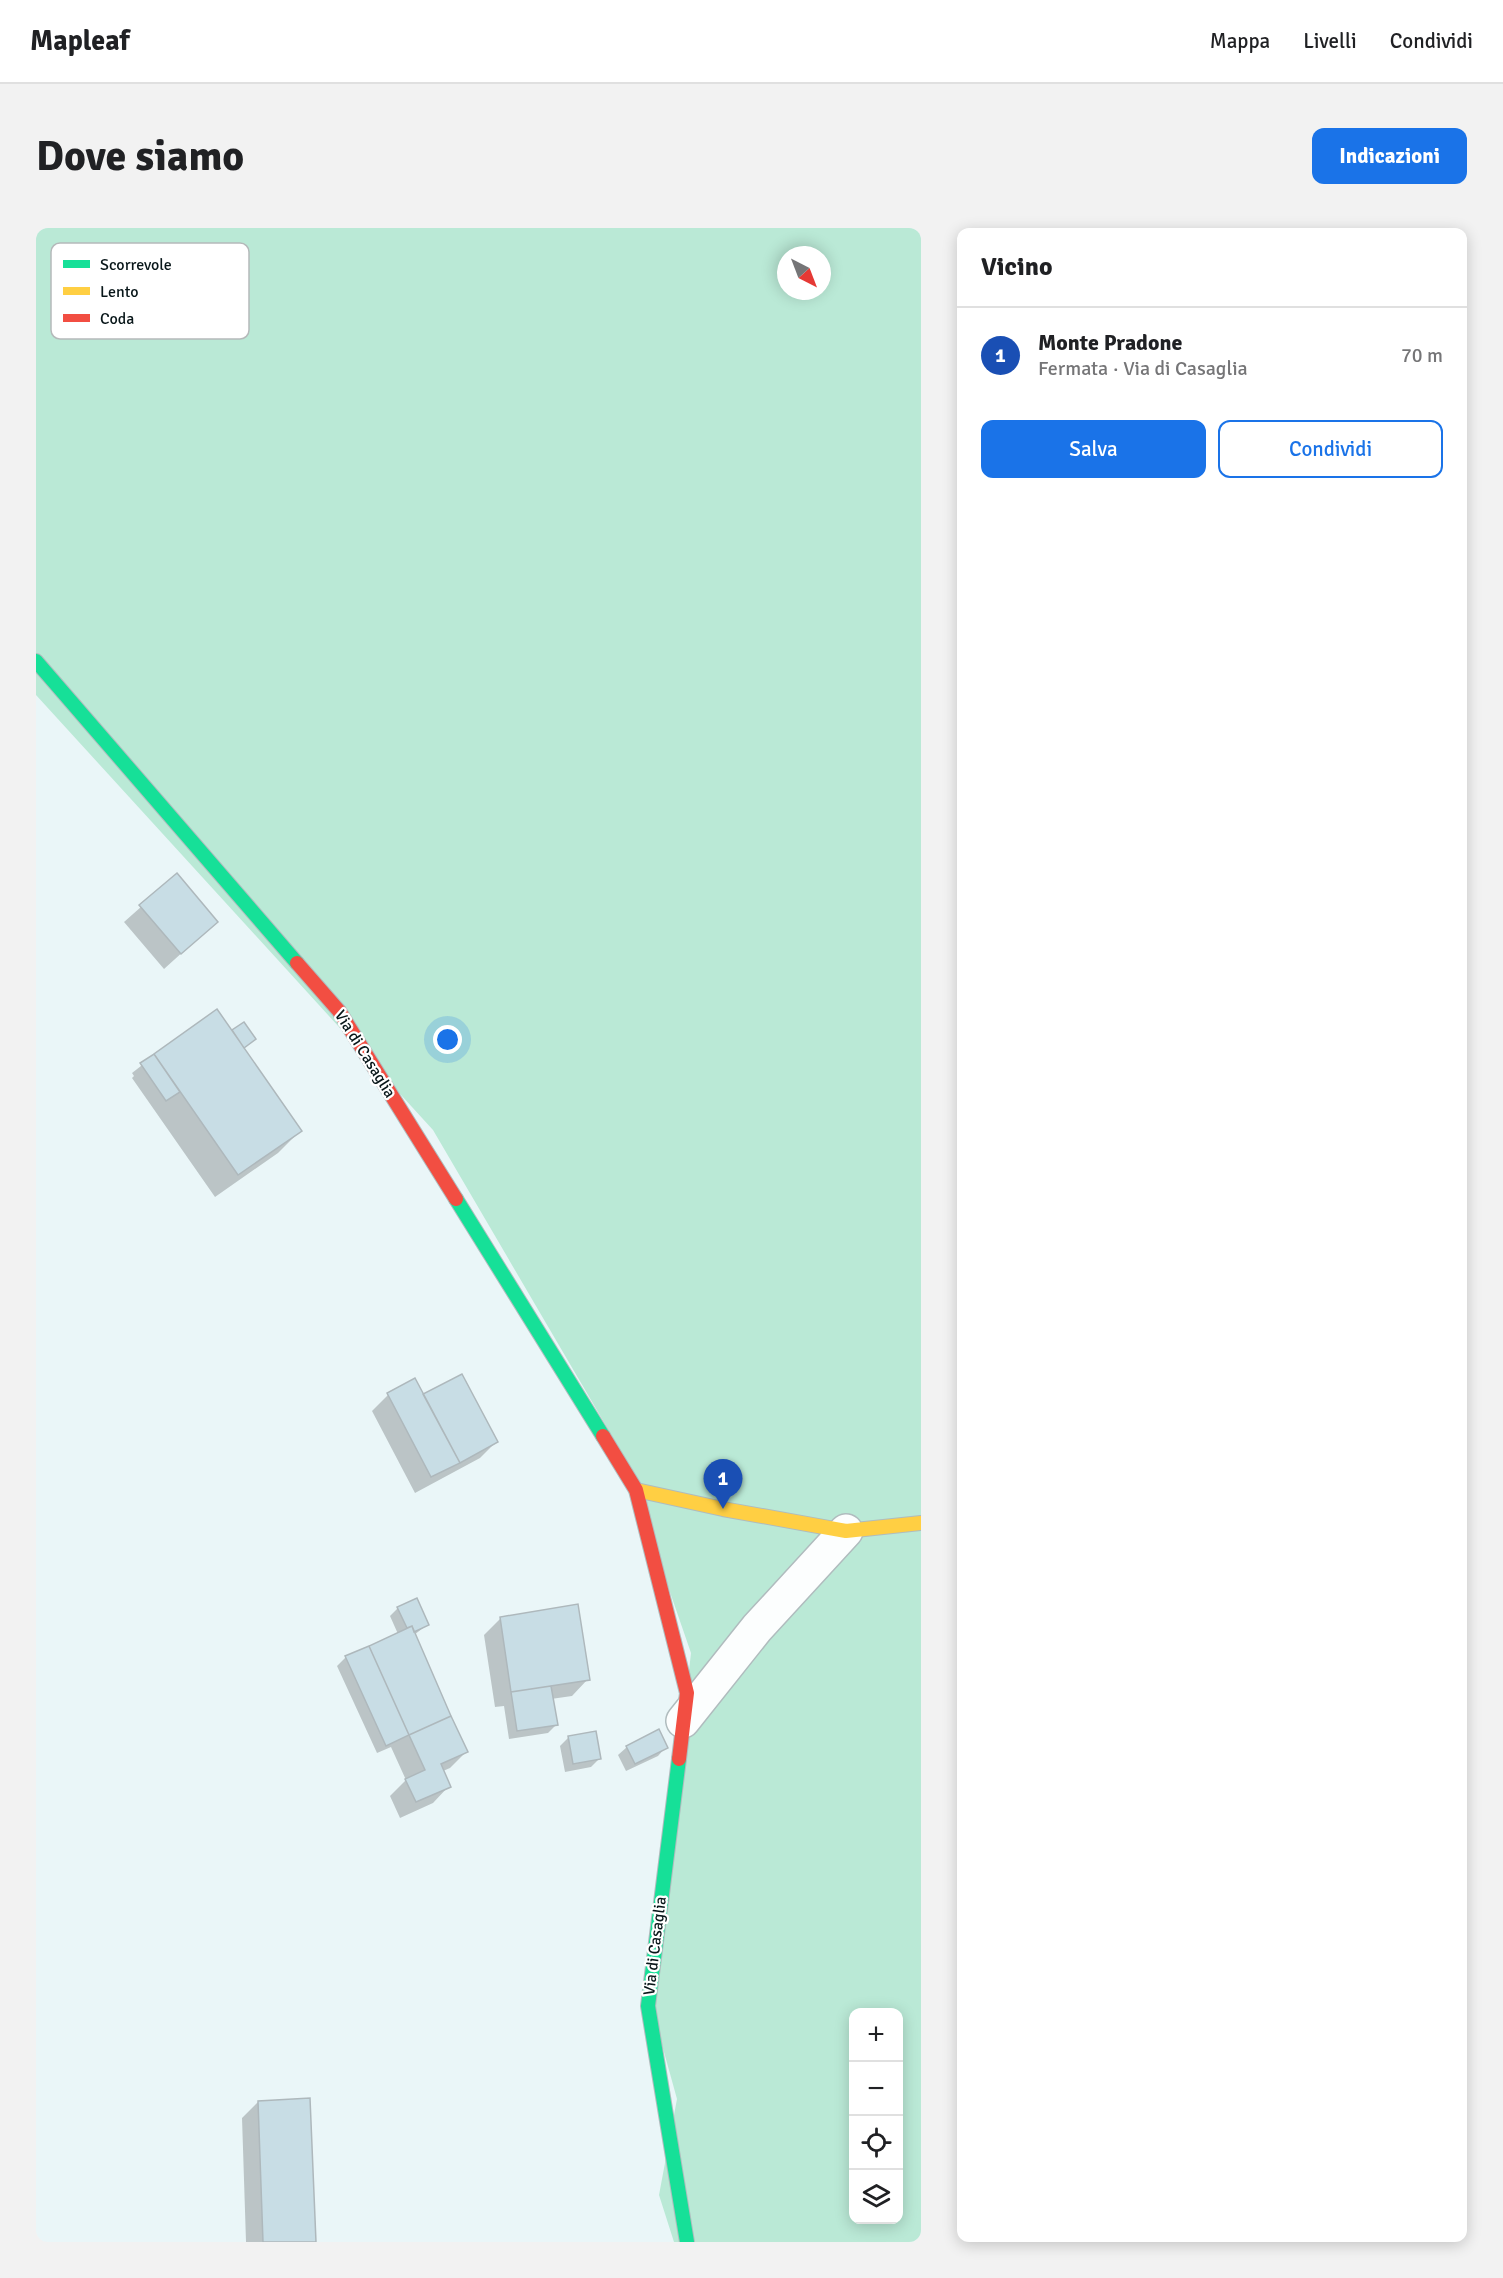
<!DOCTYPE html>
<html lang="it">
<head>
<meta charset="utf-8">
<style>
	:root { --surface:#fff; --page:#f2f2f2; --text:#202124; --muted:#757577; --line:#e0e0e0; --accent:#1a73e8 }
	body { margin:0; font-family:Signika,sans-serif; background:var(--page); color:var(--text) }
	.controls { position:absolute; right:18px; bottom:18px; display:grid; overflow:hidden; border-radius:12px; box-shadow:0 3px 15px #0003 }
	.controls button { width:54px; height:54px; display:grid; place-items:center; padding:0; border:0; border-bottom:2px solid var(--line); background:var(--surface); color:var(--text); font:30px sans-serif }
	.compass { position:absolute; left:741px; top:18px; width:54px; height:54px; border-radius:50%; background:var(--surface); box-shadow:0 3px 15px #0003; rotate:138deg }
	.you { position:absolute; left:412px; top:812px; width:21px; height:21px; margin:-15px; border:4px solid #fff; border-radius:50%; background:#1a73e8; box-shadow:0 0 0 9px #1a73e833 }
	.badge { display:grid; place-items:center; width:39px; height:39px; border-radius:50%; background:var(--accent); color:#fff; font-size:20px; font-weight:700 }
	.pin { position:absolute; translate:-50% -50px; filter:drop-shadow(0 2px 3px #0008) }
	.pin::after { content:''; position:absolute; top:32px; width:21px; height:18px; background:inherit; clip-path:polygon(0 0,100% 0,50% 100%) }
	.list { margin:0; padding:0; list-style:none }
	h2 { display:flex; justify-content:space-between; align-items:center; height:78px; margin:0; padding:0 24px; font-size:26px }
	h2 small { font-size:20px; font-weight:400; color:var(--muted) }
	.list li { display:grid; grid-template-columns:39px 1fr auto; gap:18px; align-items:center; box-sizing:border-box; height:96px; padding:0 24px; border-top:2px solid var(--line) }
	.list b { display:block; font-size:22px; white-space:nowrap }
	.list p { margin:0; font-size:20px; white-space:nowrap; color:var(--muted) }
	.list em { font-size:20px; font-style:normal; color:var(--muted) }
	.actions { display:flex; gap:12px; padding:18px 24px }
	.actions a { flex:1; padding:14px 0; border:2px solid var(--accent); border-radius:12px; text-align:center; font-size:21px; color:var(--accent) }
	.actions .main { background:var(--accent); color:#fff }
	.icon { flex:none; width:33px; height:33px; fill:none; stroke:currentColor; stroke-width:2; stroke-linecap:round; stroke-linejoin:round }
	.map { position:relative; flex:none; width:885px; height:2014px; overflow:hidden; border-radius:12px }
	header { display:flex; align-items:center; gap:36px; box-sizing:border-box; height:84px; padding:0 30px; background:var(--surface); border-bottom:2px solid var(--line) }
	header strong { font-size:28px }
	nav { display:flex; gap:33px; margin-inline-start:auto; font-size:21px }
	.intro { display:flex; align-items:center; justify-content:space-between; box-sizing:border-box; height:144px; padding:0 36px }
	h1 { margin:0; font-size:42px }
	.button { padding:15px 27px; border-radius:12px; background:var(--accent); color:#fff; font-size:21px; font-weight:700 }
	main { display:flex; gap:36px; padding:0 36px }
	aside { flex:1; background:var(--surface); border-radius:12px; box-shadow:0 3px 15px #0003 }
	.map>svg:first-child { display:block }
</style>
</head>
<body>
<header>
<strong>Mapleaf</strong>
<nav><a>Mappa</a><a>Livelli</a><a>Condividi</a></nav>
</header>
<div class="intro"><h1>Dove siamo</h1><a class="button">Indicazioni</a></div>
<main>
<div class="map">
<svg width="885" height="2014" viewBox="0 0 885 2014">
	<rect width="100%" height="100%" fill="#eaf6f8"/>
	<path fill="#bae9d6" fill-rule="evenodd" d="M0 0H885V2014H638L623 1967 641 1871 615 1777 655 1425 586 1225 397 902 0 467ZM750 27H786V63H750ZM818 1784H862V1992H818Z"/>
	<path fill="#0003" d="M141 647 180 694 128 741 88 694Z
		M197 803 218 811 207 821 264 903 242 925 179 969 96 850 98 848 96 845 119 827Z
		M352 1167 386 1168 460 1214 444 1230 379 1265 336 1183Z
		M362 1380 391 1397 378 1407 430 1524 414 1540 407 1543 413 1558 397 1575 364 1590 354 1568 370 1552 355 1519 341 1525 301 1438 310 1429 362 1406 354 1388Z
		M465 1390 552 1451 536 1468 515 1471 520 1497 512 1505 473 1511 468 1478 459 1479 448 1407Z
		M532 1510 563 1531 555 1539 529 1544 524 1518Z
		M591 1519H630L622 1528 590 1543 582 1527Z
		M222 1874 278 2014H210L206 1890Z"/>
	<path fill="#c8dde5" stroke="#aeb8bc" stroke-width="1.5" d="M141 645 182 694 145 726 103 677Z
		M181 781 266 903 202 947 118 826Z
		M208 794 220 811 208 820 196 802Z
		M118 826 144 864 130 873 104 835Z
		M426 1146 462 1214 424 1235 387 1166Z
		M379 1150 424 1235 395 1249 351 1165Z
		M381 1370 393 1397 378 1404 376 1398 371 1400 361 1379Z
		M542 1376 554 1452 475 1464 464 1389Z
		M376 1398 415 1488 373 1507 333 1418Z
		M333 1418 373 1507 350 1518 309 1428Z
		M515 1458 522 1497 481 1503 475 1464Z
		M415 1488 432 1524 405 1536 415 1559 380 1574 369 1551 389 1542 373 1507Z
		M623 1501 632 1520 599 1536 590 1518Z
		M560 1503 565 1531 537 1536 532 1508Z
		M274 1870 280 2014H227L222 1873Z"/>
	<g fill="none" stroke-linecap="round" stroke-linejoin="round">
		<g stroke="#b0bcbe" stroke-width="36">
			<path id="street" d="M647 1493 721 1400 810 1303"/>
		</g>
		<g stroke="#b0bcbe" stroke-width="16">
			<path id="fast" d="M0 433 261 735
				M420 971 567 1208
				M643 1531 612 1778 651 2014"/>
		</g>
		<g stroke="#b0bcbe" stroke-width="16">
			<path id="slow" d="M600 1262 687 1281 810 1303 885 1295"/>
		</g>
		<g stroke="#b0bcbe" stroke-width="16">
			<path id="jam" d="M261 735 303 783 420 971
				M567 1208 600 1262 651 1465 643 1531"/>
		</g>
		<use href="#street" stroke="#fcfefe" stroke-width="33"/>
		<use href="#fast" stroke="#16e098" stroke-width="14"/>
		<use href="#slow" stroke="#ffcf43" stroke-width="14"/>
		<use href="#jam" stroke="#f24e42" stroke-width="14"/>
	</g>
	<g text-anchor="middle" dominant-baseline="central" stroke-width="4.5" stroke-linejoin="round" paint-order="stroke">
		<g font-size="16" fill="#081619" stroke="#fff">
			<text transform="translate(329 826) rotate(58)">Via di Casaglia</text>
			<text transform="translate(619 1718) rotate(-83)">Via di Casaglia</text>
		</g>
	</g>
	<rect x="15" y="15" width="198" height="96" rx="9" fill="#fff" stroke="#b5b9ba" stroke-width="1.5"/>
	<rect x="27" y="32" width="27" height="8" fill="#16e098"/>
	<rect x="27" y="59" width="27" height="8" fill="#ffcf43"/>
	<rect x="27" y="86" width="27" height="8" fill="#f24e42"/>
	<g font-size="16" fill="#081619">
		<text x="64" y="42">Scorrevole</text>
		<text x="64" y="69">Lento</text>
		<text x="64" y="96">Coda</text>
	</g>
</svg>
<div class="controls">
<button>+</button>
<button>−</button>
<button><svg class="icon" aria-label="locate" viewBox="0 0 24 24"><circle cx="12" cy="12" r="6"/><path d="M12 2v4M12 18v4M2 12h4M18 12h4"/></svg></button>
<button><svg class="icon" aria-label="layers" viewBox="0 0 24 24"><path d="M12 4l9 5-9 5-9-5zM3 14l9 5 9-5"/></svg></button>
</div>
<svg class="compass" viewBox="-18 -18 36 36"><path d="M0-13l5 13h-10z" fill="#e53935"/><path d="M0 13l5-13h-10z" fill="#757577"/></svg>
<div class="you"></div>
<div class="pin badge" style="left:687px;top:1281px;background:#1a4fb4">1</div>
</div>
<aside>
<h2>Vicino<small></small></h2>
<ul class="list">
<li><span class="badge" style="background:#1a4fb4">1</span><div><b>Monte Pradone</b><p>Fermata · Via di Casaglia</p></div><em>70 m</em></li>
</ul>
<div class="actions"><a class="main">Salva</a><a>Condividi</a></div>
</aside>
</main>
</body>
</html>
